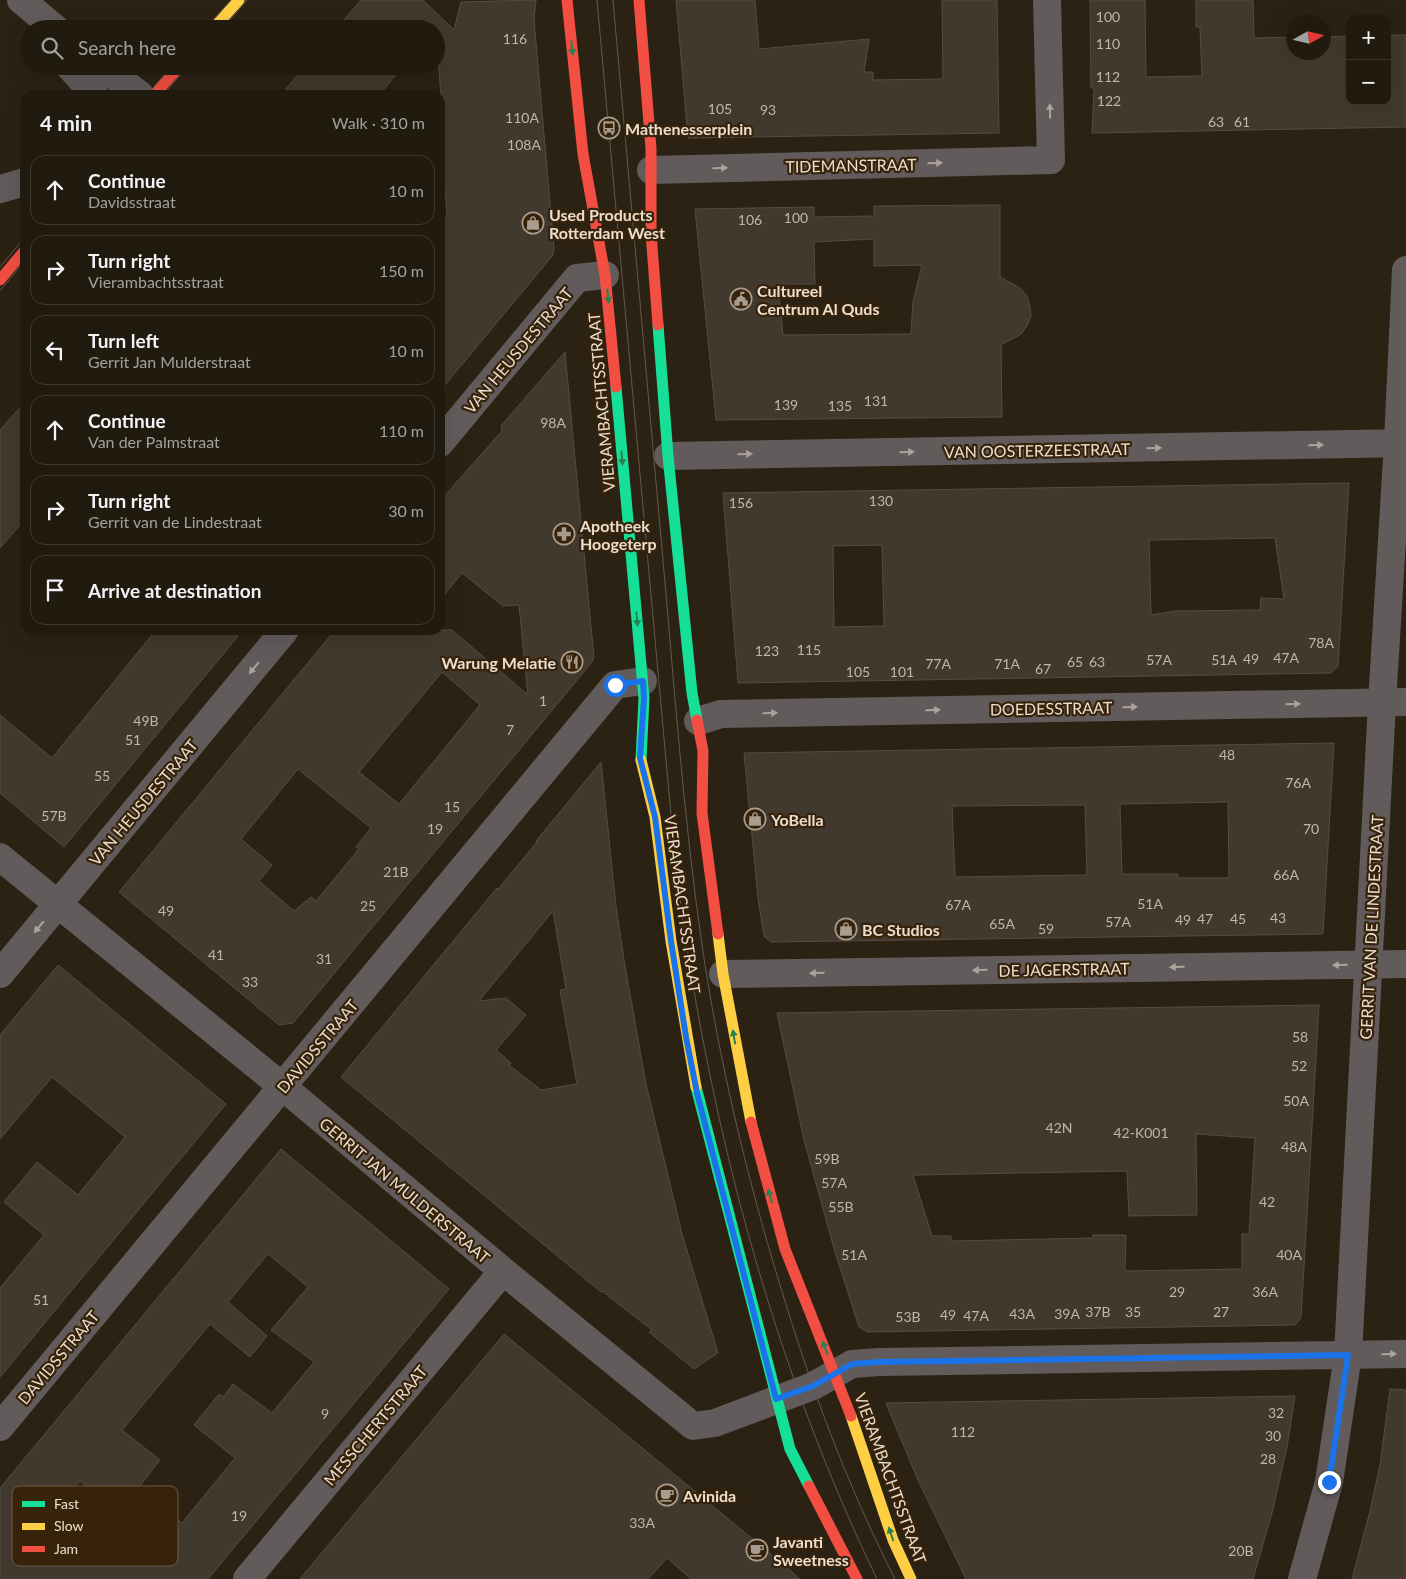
<!DOCTYPE html>
<html lang="en">
<head>
<meta charset="utf-8">
<style>
	:root { --surface:#211a0f; --page:#292318; --text:#f1f3f6; --muted:#a2a19e; --line:#3e382f }
	body { margin:0; font-family:Lato,sans-serif; background:var(--page); color:var(--text) }
	.controls { position:absolute; right:15px; top:15px; display:grid; overflow:hidden; border-radius:10px; box-shadow:0 5px 20px #0002 }
	.controls button { width:45px; height:45px; display:grid; place-items:center; padding:0; border:0; border-bottom:1px solid var(--line); background:var(--surface); color:var(--text); font:25px sans-serif }
	.compass { position:absolute; left:1286px; top:15px; width:45px; height:45px; border-radius:50%; background:var(--surface); box-shadow:0 5px 20px #0002; rotate:82deg }
	.stop { position:absolute; width:15px; height:15px; margin:-11px; border:4px solid #1a73e8; border-radius:50%; background:#fff }
	.stop.end { background:#1a73e8; border-color:#fff; box-shadow:0 1px 5px #0008 }
	.list { margin:0; padding:0; list-style:none }
	h2 { display:flex; justify-content:space-between; align-items:center; height:65px; margin:0; padding:0 20px; font-size:21px }
	h2 small { font-size:16px; font-weight:400; color:var(--muted) }
	.list li { display:grid; grid-template-columns:32px 1fr auto; gap:15px; align-items:center; box-sizing:border-box; height:70px; margin:0 10px 10px; padding:0 10px; border:1px solid var(--line); border-radius:15px }
	.list b { display:block; font-size:19px; white-space:nowrap }
	.list p { margin:0; font-size:16px; white-space:nowrap; color:var(--muted) }
	.list em { font-size:16px; font-style:normal; color:var(--muted) }
	.icon { flex:none; width:28px; height:28px; fill:none; stroke:currentColor; stroke-width:2; stroke-linecap:round; stroke-linejoin:round }
	.map { position:relative; flex:none; width:1406px; height:1579px; overflow:hidden }
	.search { position:absolute; background:var(--surface); box-shadow:0 5px 20px #0002; left:20px; top:20px; width:425px; height:55px; display:flex; align-items:center; gap:12px; box-sizing:border-box; padding:0 18px; border-radius:28px; color:var(--muted); font-size:19px }
	.panel { position:absolute; background:var(--surface); box-shadow:0 5px 20px #0002; left:20px; top:90px; width:425px; height:545px; border-radius:15px }
	.map>svg:first-child { display:block }
</style>
</head>
<body>
<div class="map">
<svg width="1406" height="1579" viewBox="0 0 1406 1579">
	<rect width="100%" height="100%" fill="#2c2214"/>
	<path fill="#42392e" stroke="#564c42" fill-rule="evenodd" d="M361 0H423L454 30 461 2 536 0 534 20 554 249 553 255 440 391V224L447 216 441 136 444 135 436 29 435 27 434 29H336Z
		M676 0H755L759 49 869 39 864 72H873V80L943 79 942 0H997L999 133 688 138Z
		M1090 0H1145L1146 77 1202 76 1200 27H1196V0H1253L1254 38 1294 37V52H1324V37L1350 36V101H1387V35H1406V127L1092 133 1094 88H1091Z
		M305 66H403L379 95H281Z
		M1000 205V277L1020 288 1027 296 1030 306 1031 316 1027 326 1021 334 1001 345 1002 417 716 420 695 209 814 207V217L874 216V206ZM874 239V266L922 265 913 302 911 334 783 335 778 284H815L814 242Z
		M565 352 592 637 594 656 592 662 293 1023 279 1025 119 892 335 630H452L528 695 519 605 503 606 462 573 440 600V501L502 431 501 426ZM442 672 480 705 399 804 359 772ZM298 769 371 828 356 847 359 849 316 901 311 897 294 911 259 881 272 865 241 839Z
		M25 402V519L0 548V430Z
		M1349 483 1338 666 1331 673 738 683 723 493ZM1275 538 1284 599 1261 598 1260 610 1176 611 1151 615 1149 540ZM882 545 884 626 834 627 833 546Z
		M156 630H243L64 847 0 793V715L52 758Z
		M1334 743 1323 934 771 942 764 936 758 898 744 753ZM1228 802 1229 878H1178V874H1122L1120 804ZM1085 805 1087 875 955 877 952 806Z
		M601 762 616 906 624 960 646 1084 682 1234 718 1353 694 1369 649 1332 652 1330 602 1291 601 1292 341 1077 497 888 498 889 537 842 536 841ZM553 911 566 989 560 990 577 1084 541 1090 509 1065 511 1063 496 1050 526 1015 506 998 479 1001Z
		M58 965 226 1104 0 1377V1288L44 1235 4 1202 37 1162 78 1195 125 1137 52 1077 0 1139V1035Z
		M1319 1005 1301 1318 1295 1325 867 1332 859 1327 835 1252 804 1140 777 1013ZM1196 1134 1255 1138 1249 1234H1242V1269L1125 1271 1126 1235H1093V1238L951 1241V1236H932L913 1175 1127 1171 1129 1216 1197 1215Z
		M281 1149 449 1289 208 1579H0V1488ZM268 1254 308 1287 271 1330 314 1362 272 1413 233 1384 223 1397 219 1394 194 1425 235 1458 182 1523 139 1487 160 1460 122 1430 210 1324 250 1357 260 1345 267 1336 228 1302ZM80 1481 120 1514 90 1551 47 1521Z
		M504 1334 766 1550 800 1579H691L667 1558 648 1579H300Z
		M1390 1389 1406 1390V1579H1352L1370 1511 1380 1465Z
		M1295 1396 1287 1447 1272 1513 1253 1579H966L917 1478 886 1403Z"/>
	<g fill="none" stroke-linecap="round" stroke-linejoin="round">
		<path stroke="#625b5b" stroke-width="28" d="M21 0 56 29
			M69 66 95 95
			M102 66 140 95
			M651 170 1051 160 1047 0
			M0 189 25 182
			M440 443 577 278 605 275
			M668 456 1406 443
			M698 721 721 714 1406 702
			M0 857 283 1087 503 1271 693 1426 715 1423 813 1386 852 1364 879 1362 1406 1354
			M0 974 285 630
			M723 974 1406 964
			M0 1427 615 685 643 681
			M247 1579 503 1271
			M1302 1579 1329 1482 1348 1355 1382 703 1398 443 1406 270"/>
		<path stroke="#16e098" stroke-width="11" d="M658 325 668 456 692 693 697 720
			M616 387 644 698 641 760
			M696 1087 790 1449 809 1486"/>
		<path stroke="#ffcf43" stroke-width="11" d="M213 29 239 0
			M641 760 655 817 671 941 696 1087
			M718 934 723 974 751 1122
			M851 1416 893 1540 911 1579"/>
		<path stroke="#f24e42" stroke-width="11" d="M567 0 583 154 605 275 616 387
			M639 0 651 148V233L658 325
			M154 95 180 66
			M0 280 25 250
			M697 720 703 751 702 813 718 934
			M751 1122 785 1249 851 1416
			M809 1486 857 1579"/>
		<path stroke="#605951" stroke-width="1" d="M597 0 671 815C676 857 679 900 686 942 720 1162 780 1378 877 1579
			M613 0C629 183 646 366 662 549 674 681 683 814 702 945 719 1060 746 1174 780 1285 810 1385 847 1485 895 1579
			M205 29 231 0
			M222 29 247 0
			M147 95 172 66
			M163 95 188 66
			M0 267 25 237
			M0 291 25 260"/>
	</g>
	<defs><path id="oneway-solid" d="M-6-.8H1V-3.2L6.5 0L1 3.2V.8H-6Z" transform="scale(1.25)"/></defs>
	<g fill="#268251">
		<use href="#oneway-solid" transform="translate(572 48) rotate(84)"/>
		<use href="#oneway-solid" transform="translate(608 296) rotate(84)"/>
		<use href="#oneway-solid" transform="translate(622 458) rotate(85)"/>
		<use href="#oneway-solid" transform="translate(637 619) rotate(85)"/>
		<use href="#oneway-solid" transform="translate(734 1037) rotate(-100)"/>
		<use href="#oneway-solid" transform="translate(770 1196) rotate(-106)"/>
		<use href="#oneway-solid" transform="translate(825 1348) rotate(-112)"/>
		<use href="#oneway-solid" transform="translate(891 1534) rotate(-109)"/>
	</g>
	<g fill="#ada39b">
		<use href="#oneway-solid" transform="translate(1050 111) rotate(-91)"/>
		<use href="#oneway-solid" transform="translate(935 163) rotate(-1)"/>
		<use href="#oneway-solid" transform="translate(720 168) rotate(-1)"/>
		<use href="#oneway-solid" transform="translate(1316 445) rotate(-1)"/>
		<use href="#oneway-solid" transform="translate(1154 448) rotate(-1)"/>
		<use href="#oneway-solid" transform="translate(907 452) rotate(-1)"/>
		<use href="#oneway-solid" transform="translate(745 454) rotate(-1)"/>
		<use href="#oneway-solid" transform="translate(254 668) rotate(130)"/>
		<use href="#oneway-solid" transform="translate(1293 704) rotate(-1)"/>
		<use href="#oneway-solid" transform="translate(1130 707) rotate(-1)"/>
		<use href="#oneway-solid" transform="translate(933 710) rotate(-1)"/>
		<use href="#oneway-solid" transform="translate(770 713) rotate(-1)"/>
		<use href="#oneway-solid" transform="translate(39 927) rotate(130)"/>
		<use href="#oneway-solid" transform="translate(1340 965) rotate(179)"/>
		<use href="#oneway-solid" transform="translate(1177 967) rotate(179)"/>
		<use href="#oneway-solid" transform="translate(980 970) rotate(179)"/>
		<use href="#oneway-solid" transform="translate(817 973) rotate(179)"/>
		<use href="#oneway-solid" transform="translate(1389 1354) rotate(-1)"/>
	</g>
	<g fill="none" stroke-linecap="round" stroke-linejoin="round">
		<path stroke="#1a73e8" stroke-width="6" d="M615 685 643 681 644 698 640 758 655 817 671 941 686 1037 697 1093 776 1399 813 1386 852 1364 878 1362 1348 1355 1329 1482"/>
	</g>
	<defs>
		<g id="bus-ring" transform="scale(1.125)"><circle r="9.5" fill="#36230a" stroke="#a89c8e" stroke-width="1.5"/><path d="M-5-6H5V4H4V6H2V4H-2V6H-4V4H-5ZM-3.5-4V0h7V-4ZM-3.5 1.2v1.5H-2V1.2ZM2 1.2v1.5H3.5V1.2Z" fill="#a89c8e"/></g>
		<g id="shop-ring" transform="scale(1.125)"><circle r="9.5" fill="#36230a" stroke="#a89c8e" stroke-width="1.5"/><path d="M-5-2.5h2.3a2.7 3.5 0 0 1 5.4 0H5L5.5 6h-11ZM-1.5-2.5h3a1.5 2.3 0 0 0-3 0Z" fill="#a89c8e"/></g>
		<g id="civic-ring" transform="scale(1.125)"><circle r="9.5" fill="#36230a" stroke="#a89c8e" stroke-width="1.5"/><path d="M-.6-6.5H3V-4.5H.6V-3L4-1V1h2V6H-6V1h2V-1L-.6-3ZM-1.2 2.5V6h2.4V2.5Z" fill="#a89c8e"/></g>
		<g id="pharmacy-ring" transform="scale(1.125)"><circle r="9.5" fill="#36230a" stroke="#a89c8e" stroke-width="1.5"/><path d="M-2-6h4v4h4v4h-4v4h-4v-4h-4v-4h4Z" fill="#a89c8e"/></g>
		<g id="restaurant-ring" transform="scale(1.125)"><circle r="9.5" fill="#36230a" stroke="#a89c8e" stroke-width="1.5"/><path d="M-5-6h1v4h1v-4h1v4h1v-4h1v5L-1.5 .5V6h-2V.5L-5-1ZM5-6V6H3V1.5H1.5Q1.5-4 5-6Z" fill="#a89c8e"/></g>
		<g id="cafe-ring" transform="scale(1.125)"><circle r="9.5" fill="#36230a" stroke="#a89c8e" stroke-width="1.5"/><path d="M-5.5-4.5H6V0H3Q3 3.5 0 3.5H-2.5Q-5.5 3.5-5.5 0ZM3-3.2v2h1.7v-2ZM-6 4.5H4V6H-6Z" fill="#a89c8e"/></g>
	</defs>
	<g fill-rule="evenodd">
		<use href="#bus-ring" x="609" y="128"/>
		<use href="#shop-ring" x="533" y="223"/>
		<use href="#civic-ring" x="741" y="299"/>
		<use href="#pharmacy-ring" x="564" y="534"/>
		<use href="#restaurant-ring" x="572" y="662"/>
		<use href="#shop-ring" x="755" y="819"/>
		<use href="#shop-ring" x="846" y="929"/>
		<use href="#cafe-ring" x="667" y="1495"/>
		<use href="#cafe-ring" x="757" y="1550"/>
	</g>
	<g text-anchor="middle" dominant-baseline="central" stroke-width="4.5" stroke-linejoin="round" paint-order="stroke">
		<g font-size="14" fill="#c1b5a8">
			<text x="1108" y="16">100</text>
			<text x="515" y="38">116</text>
			<text x="1108" y="43">110</text>
			<text x="1108" y="76">112</text>
			<text x="1109" y="100">122</text>
			<text x="720" y="108">105</text>
			<text x="768" y="109">93</text>
			<text x="522" y="117">110A</text>
			<text x="1216" y="121">63</text>
			<text x="1242" y="121">61</text>
			<text x="524" y="144">108A</text>
			<text x="796" y="217">100</text>
			<text x="750" y="219">106</text>
			<text x="876" y="400">131</text>
			<text x="786" y="404">139</text>
			<text x="840" y="405">135</text>
			<text x="553" y="422">98A</text>
			<text x="881" y="500">130</text>
			<text x="741" y="502">156</text>
			<text x="1321" y="642">78A</text>
			<text x="809" y="649">115</text>
			<text x="767" y="650">123</text>
			<text x="1286" y="657">47A</text>
			<text x="1251" y="658">49</text>
			<text x="1159" y="659">57A</text>
			<text x="1224" y="659">51A</text>
			<text x="1075" y="661">65</text>
			<text x="1097" y="661">63</text>
			<text x="938" y="663">77A</text>
			<text x="1007" y="663">71A</text>
			<text x="1043" y="668">67</text>
			<text x="858" y="671">105</text>
			<text x="902" y="671">101</text>
			<text x="543" y="700">1</text>
			<text x="146" y="720">49B</text>
			<text x="510" y="729">7</text>
			<text x="133" y="739">51</text>
			<text x="1227" y="754">48</text>
			<text x="102" y="775">55</text>
			<text x="1298" y="782">76A</text>
			<text x="452" y="806">15</text>
			<text x="54" y="815">57B</text>
			<text x="435" y="828">19</text>
			<text x="1311" y="828">70</text>
			<text x="396" y="871">21B</text>
			<text x="1286" y="874">66A</text>
			<text x="1150" y="903">51A</text>
			<text x="958" y="904">67A</text>
			<text x="368" y="905">25</text>
			<text x="166" y="910">49</text>
			<text x="1278" y="917">43</text>
			<text x="1205" y="918">47</text>
			<text x="1238" y="918">45</text>
			<text x="1183" y="919">49</text>
			<text x="1118" y="921">57A</text>
			<text x="1002" y="923">65A</text>
			<text x="1046" y="928">59</text>
			<text x="216" y="954">41</text>
			<text x="324" y="958">31</text>
			<text x="250" y="981">33</text>
			<text x="1300" y="1036">58</text>
			<text x="1299" y="1065">52</text>
			<text x="1296" y="1100">50A</text>
			<text x="1059" y="1127">42N</text>
			<text x="1141" y="1132">42-K001</text>
			<text x="1294" y="1146">48A</text>
			<text x="827" y="1158">59B</text>
			<text x="834" y="1182">57A</text>
			<text x="1267" y="1201">42</text>
			<text x="841" y="1206">55B</text>
			<text x="854" y="1254">51A</text>
			<text x="1289" y="1254">40A</text>
			<text x="1177" y="1291">29</text>
			<text x="1265" y="1291">36A</text>
			<text x="41" y="1299">51</text>
			<text x="1098" y="1311">37B</text>
			<text x="1133" y="1311">35</text>
			<text x="1221" y="1311">27</text>
			<text x="1022" y="1313">43A</text>
			<text x="1067" y="1313">39A</text>
			<text x="948" y="1314">49</text>
			<text x="976" y="1315">47A</text>
			<text x="908" y="1316">53B</text>
			<text x="1276" y="1412">32</text>
			<text x="325" y="1413">9</text>
			<text x="963" y="1431">112</text>
			<text x="1273" y="1435">30</text>
			<text x="1268" y="1458">28</text>
			<text x="239" y="1515">19</text>
			<text x="642" y="1522">33A</text>
			<text x="1241" y="1550">20B</text>
		</g>
		<g font-size="16" font-weight="bold" fill="#ebded0" stroke="#36230a" text-anchor="start">
			<text x="625" y="128">Mathenesserplein</text>
			<text x="549" y="214">Used Products<tspan x="549" dy="18">Rotterdam West</tspan></text>
			<text x="757" y="290">Cultureel<tspan x="757" dy="18">Centrum Al Quds</tspan></text>
			<text x="580" y="525">Apotheek<tspan x="580" dy="18">Hoogeterp</tspan></text>
			<text x="556" y="662" text-anchor="end">Warung Melatie</text>
			<text x="771" y="819">YoBella</text>
			<text x="862" y="929">BC Studios</text>
			<text x="683" y="1495">Avinida</text>
			<text x="773" y="1541">Javanti<tspan x="773" dy="18">Sweetness</tspan></text>
		</g>
		<g font-size="16" fill="#ebded0" stroke="#36230a">
			<text transform="translate(851 165) rotate(-1)">TIDEMANSTRAAT</text>
			<text transform="translate(518 350) rotate(-50)">VAN HEUSDESTRAAT</text>
			<text transform="translate(601 402) rotate(-95)">VIERAMBACHTSSTRAAT</text>
			<text transform="translate(1037 450) rotate(-1)">VAN OOSTERZEESTRAAT</text>
			<text transform="translate(1051 708) rotate(-1)">DOEDESSTRAAT</text>
			<text transform="translate(143 802) rotate(-50)">VAN HEUSDESTRAAT</text>
			<text transform="translate(683 904) rotate(82)">VIERAMBACHTSSTRAAT</text>
			<text transform="translate(1371 927) rotate(-87)">GERRIT VAN DE LINDESTRAAT</text>
			<text transform="translate(1064 969) rotate(-1)">DE JAGERSTRAAT</text>
			<text transform="translate(317 1046) rotate(-50)">DAVIDSSTRAAT</text>
			<text transform="translate(405 1190) rotate(40)">GERRIT JAN MULDERSTRAAT</text>
			<text transform="translate(58 1357) rotate(-50)">DAVIDSSTRAAT</text>
			<text transform="translate(375 1425) rotate(-50)">MESSCHERTSTRAAT</text>
			<text transform="translate(891 1478) rotate(70)">VIERAMBACHTSSTRAAT</text>
		</g>
	</g>
	<rect x="12" y="1486" width="166" height="80" rx="8" fill="#36230a" stroke="#6c5b45" stroke-width="1"/>
	<rect x="22" y="1501" width="23" height="6" fill="#16e098"/>
	<rect x="22" y="1523" width="23" height="7" fill="#ffcf43"/>
	<rect x="22" y="1546" width="23" height="6" fill="#f24e42"/>
	<g font-size="14" fill="#ebded0">
		<text x="54" y="1509">Fast</text>
		<text x="54" y="1531">Slow</text>
		<text x="54" y="1554">Jam</text>
	</g>
</svg>
<div class="controls">
<button>+</button>
<button>−</button>
</div>
<svg class="compass" viewBox="-18 -18 36 36"><path d="M0-13l5 13h-10z" fill="#e53935"/><path d="M0 13l5-13h-10z" fill="#a2a19e"/></svg>
<div class="stop" style="left:615px;top:685px"></div>
<div class="stop end" style="left:1329px;top:1482px"></div>
<div class="search"><svg class="icon" aria-label="search" viewBox="0 0 24 24"><circle cx="10" cy="10" r="6"/><path d="M15 15l6 6"/></svg>Search here</div>
<section class="panel">
<h2>4 min<small>Walk · 310 m</small></h2>
<ul class="list">
<li><svg class="icon" aria-label="ahead" viewBox="0 0 24 24"><path d="M12 20V5M6 11l6-6 6 6"/></svg><div><b>Continue</b><p>Davidsstraat</p></div><em>10 m</em></li>
<li><svg class="icon" aria-label="right" viewBox="0 0 24 24"><path d="M7 20v-9h11M14 6l5 5-5 5"/></svg><div><b>Turn right</b><p>Vierambachtsstraat</p></div><em>150 m</em></li>
<li><svg class="icon" aria-label="left" viewBox="0 0 24 24"><path d="M17 20v-9H6M10 6l-5 5 5 5"/></svg><div><b>Turn left</b><p>Gerrit Jan Mulderstraat</p></div><em>10 m</em></li>
<li><svg class="icon" aria-label="ahead" viewBox="0 0 24 24"><path d="M12 20V5M6 11l6-6 6 6"/></svg><div><b>Continue</b><p>Van der Palmstraat</p></div><em>110 m</em></li>
<li><svg class="icon" aria-label="right" viewBox="0 0 24 24"><path d="M7 20v-9h11M14 6l5 5-5 5"/></svg><div><b>Turn right</b><p>Gerrit van de Lindestraat</p></div><em>30 m</em></li>
<li><svg class="icon" aria-label="arrive" viewBox="0 0 24 24"><path d="M6 21V4h12l-3 4 3 4H6"/></svg><div><b>Arrive at destination</b></div></li>
</ul>
</section>
</div>
</body>
</html>
